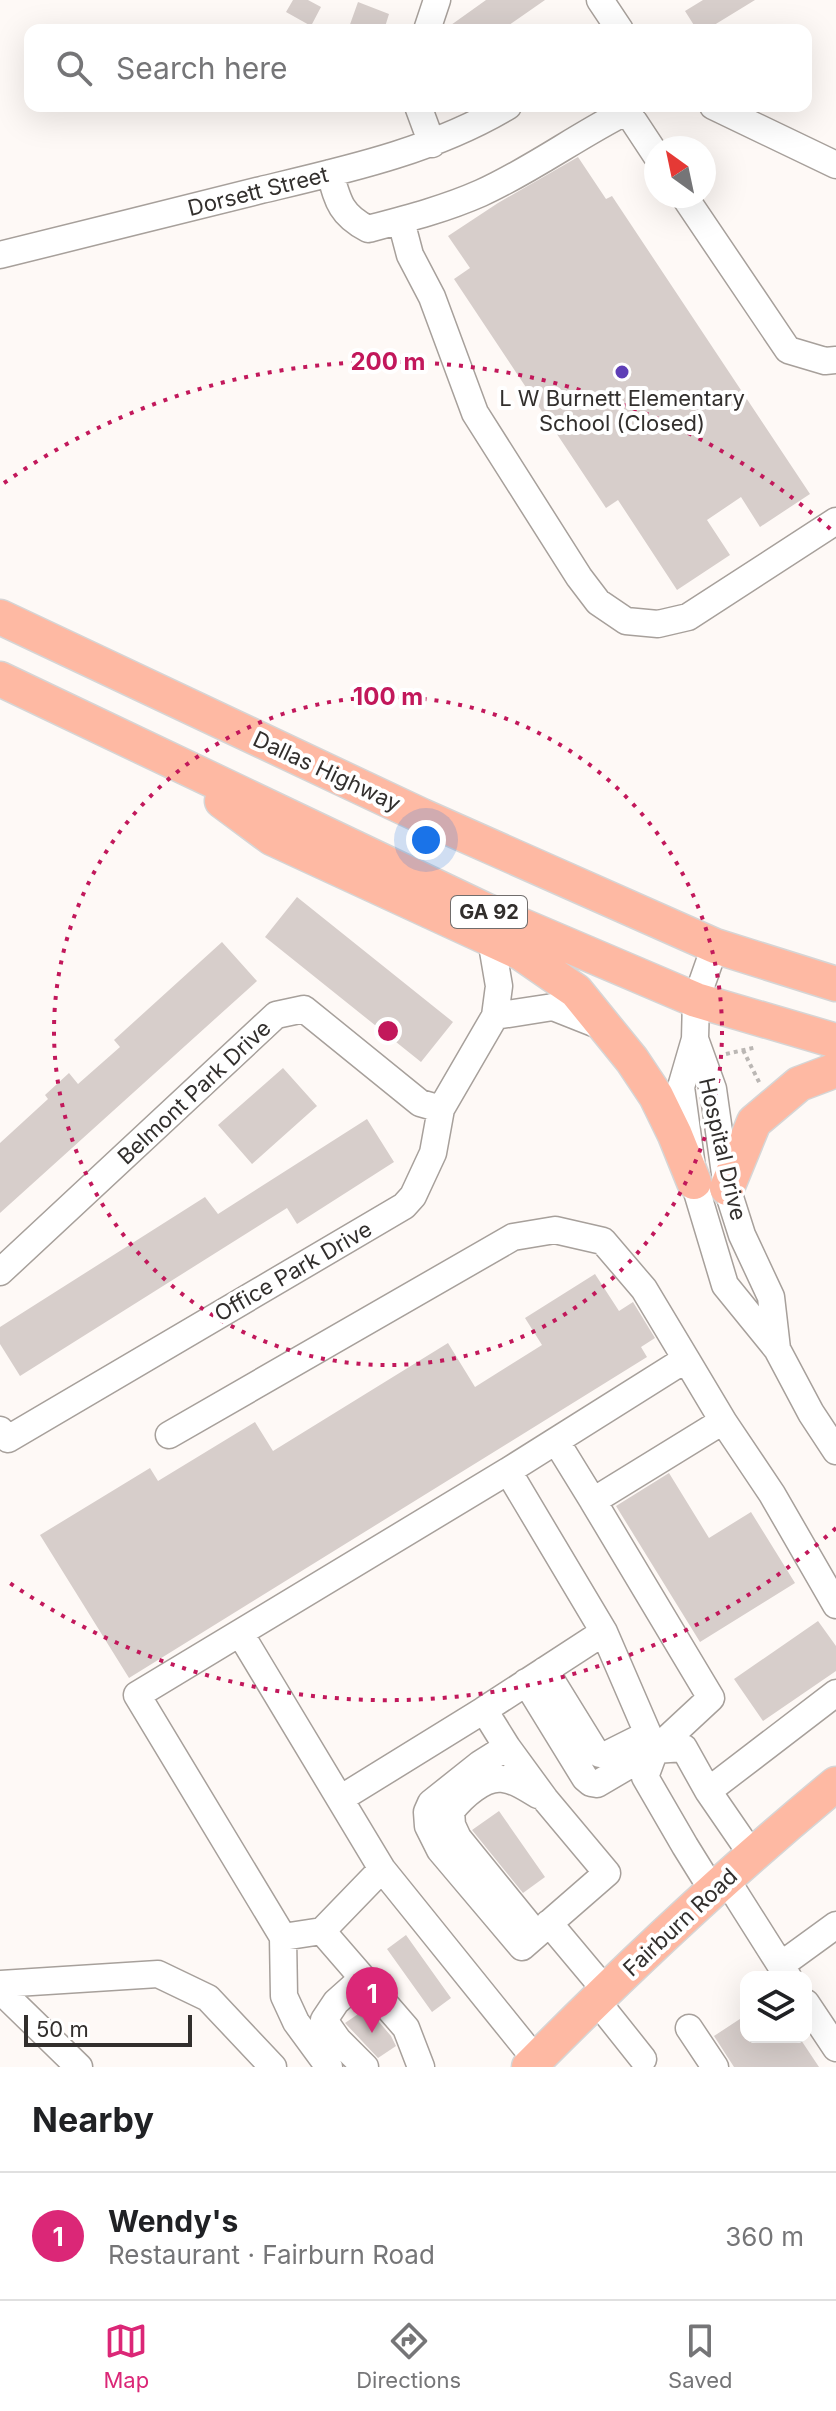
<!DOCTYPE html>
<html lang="en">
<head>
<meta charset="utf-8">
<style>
	:root { --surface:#fff; --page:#f6f6f6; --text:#202124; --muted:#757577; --line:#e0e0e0; --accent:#db2777 }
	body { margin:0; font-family:Inter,sans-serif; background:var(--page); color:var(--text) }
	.controls { position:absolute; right:24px; bottom:24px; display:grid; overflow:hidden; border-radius:16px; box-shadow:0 8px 32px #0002 }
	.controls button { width:72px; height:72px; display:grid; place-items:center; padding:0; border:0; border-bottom:2px solid var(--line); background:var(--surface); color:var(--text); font:40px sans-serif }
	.compass { position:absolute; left:644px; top:136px; width:72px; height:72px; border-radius:50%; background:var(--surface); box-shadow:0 8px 32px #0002; rotate:327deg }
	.scale { position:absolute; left:24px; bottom:20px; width:168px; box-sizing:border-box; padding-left:8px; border:4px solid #322f2d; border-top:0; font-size:22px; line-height:28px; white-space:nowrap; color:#322f2d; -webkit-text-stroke:6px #fff; paint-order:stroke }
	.you { position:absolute; left:426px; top:840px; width:28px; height:28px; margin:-20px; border:6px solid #fff; border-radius:50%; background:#1a73e8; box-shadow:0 0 0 12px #1a73e833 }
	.badge { display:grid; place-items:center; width:52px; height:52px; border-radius:50%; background:var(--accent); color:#fff; font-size:26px; font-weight:700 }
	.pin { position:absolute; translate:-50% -66px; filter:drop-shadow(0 2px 4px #0008) }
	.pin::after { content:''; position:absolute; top:42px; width:28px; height:24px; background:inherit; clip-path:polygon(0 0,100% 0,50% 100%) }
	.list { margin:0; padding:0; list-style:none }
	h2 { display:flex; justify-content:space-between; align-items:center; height:104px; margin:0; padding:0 32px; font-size:34px }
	h2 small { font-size:26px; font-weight:400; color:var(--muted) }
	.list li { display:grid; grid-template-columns:52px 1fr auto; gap:24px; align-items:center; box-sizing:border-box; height:128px; padding:0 32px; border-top:2px solid var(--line) }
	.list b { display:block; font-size:30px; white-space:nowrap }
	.list p { margin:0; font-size:26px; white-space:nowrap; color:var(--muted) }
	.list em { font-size:26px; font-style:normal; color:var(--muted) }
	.icon { flex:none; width:44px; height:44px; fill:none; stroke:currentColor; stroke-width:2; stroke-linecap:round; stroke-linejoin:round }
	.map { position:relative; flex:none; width:836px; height:2067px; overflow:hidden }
	.search { position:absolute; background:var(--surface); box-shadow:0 8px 32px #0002; left:24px; right:24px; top:24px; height:88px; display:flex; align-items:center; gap:20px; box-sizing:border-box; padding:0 28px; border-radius:16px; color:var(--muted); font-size:30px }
	.sheet { height:232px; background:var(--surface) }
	nav { display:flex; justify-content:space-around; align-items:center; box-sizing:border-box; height:112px; border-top:2px solid var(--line); background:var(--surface); font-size:22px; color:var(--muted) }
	nav a { display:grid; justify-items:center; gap:4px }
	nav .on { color:var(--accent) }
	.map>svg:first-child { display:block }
</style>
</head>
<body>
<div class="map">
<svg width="836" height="2067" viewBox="0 0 836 2067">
	<rect width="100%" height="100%" fill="#fef9f6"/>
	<path fill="#d7cecb" d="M293 0H308L321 7 311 26 286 12Z
		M486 0H545L502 30H444Z
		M703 0H755L706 30H697L685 11Z
		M358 2 389 14 384 30H348Z
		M578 157 606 199 612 196 810 494 760 527 741 497 707 520 730 555 677 590 618 500 606 508 454 279 470 268 448 236 498 203Z
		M297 897 453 1022 421 1062 265 937Z
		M222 942 257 981 0 1213V1143L48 1099 45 1095 69 1073 78 1084 120 1047 114 1040Z
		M283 1068 317 1106 252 1164 218 1125Z
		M367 1119 394 1162 297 1224 287 1208 20 1376 0 1344V1327L205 1197 218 1214Z
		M595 1274 619 1311 633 1302 655 1338 641 1347 647 1357 129 1678 40 1535 150 1468 158 1481 255 1422 273 1451 448 1343 475 1387 542 1345 525 1318Z
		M669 1473 709 1538 751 1512 795 1583 700 1642 616 1506Z
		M818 1621 836 1646V1671L763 1721 734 1679Z
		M499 1811 545 1877 523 1893 472 1830Z
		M406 1935 451 1998 432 2012 387 1949Z
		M367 2008 391 2036 396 2046 378 2058 345 2023Z
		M746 2015V2037H799L819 2067H734L714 2036Z"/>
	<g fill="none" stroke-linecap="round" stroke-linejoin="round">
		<g stroke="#a7a09b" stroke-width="29">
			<path id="minor" d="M600 0 620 30
				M427 30 437 0
				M418 106 432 144
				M713 106 836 165
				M627 111 656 155
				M330 173C338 202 341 215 368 229 406 219 445 209 481 193 532 170 577 136 627 111L632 106
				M684 196 788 350 825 361 836 360
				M401 221 410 255 432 297 475 413 579 577 598 602 626 621 658 624 688 617 836 521
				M0 255C87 233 174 212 261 190 345 170 433 151 508 106
				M715 946 696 1000 695 1039 681 1087 694 1182 725 1285 777 1349 811 1413 836 1451
				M495 1016 553 1007 606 1028
				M695 1039 713 1089 727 1188 742 1235 771 1297 777 1349
				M0 1272 276 1015 304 1009 420 1103 441 1109
				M723 1421 772 1494 836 1605
				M0 1430 8 1439 404 1206 413 1196 433 1153 441 1109 495 1016 499 986 491 939
				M169 1435 513 1237 555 1230 603 1241 644 1289 686 1359 508 1471 604 1632 655 1750 645 1777 685 1846 713 1891
				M556 1441 593 1501
				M240 1633 382 1869
				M545 1670 595 1751 600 1754 606 1755 648 1734
				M526 1682 585 1778 591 1783 597 1784 655 1750 711 1698 593 1501 723 1421 686 1359
				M507 1747 545 1799 607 1873 522 1947 440 1850 428 1826 427 1812 431 1803 480 1764Z
				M507 1747 484 1710 604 1632
				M655 1750 684 1748 708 1791 752 1855
				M708 1791 836 1693
				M340 1799 484 1710
				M726 1879 788 1977
				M549 1923 606 1991
				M322 1931 382 1869 536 2060
				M536 1934 458 1838 452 1825 451 1811C462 1797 484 1776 503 1779 516 1780 527 1789 538 1795
				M283 1937 322 1931 406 2028 421 2067
				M781 1965 836 1925
				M363 1978 336 2002 324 2020 338 2040 365 2067
				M0 1984 158 1974 208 1998 273 2067
				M0 1990 79 2067
				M596 2000 643 2059
				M806 2003 836 2048
				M689 2028 715 2067
				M329 2067 296 2022 284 1996 283 1937 137 1695 508 1471"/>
		</g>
		<g stroke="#d6d5d5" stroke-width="37">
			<path id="major" d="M0 617 422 816 715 946 836 984
				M0 679 485 910 696 1000 836 1041
				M222 801 272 838 521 953 576 991 632 1060 656 1096 675 1135 694 1182
				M727 1188 754 1122 799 1084 836 1070
				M529 2067C627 1968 729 1872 836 1784"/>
		</g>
		<path stroke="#bbb7b4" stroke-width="4" stroke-dasharray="4 4" stroke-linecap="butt" d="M743 1050 760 1084
			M726 1054 757 1047"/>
		<use href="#minor" stroke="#fff" stroke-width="26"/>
		<use href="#major" stroke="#feb9a3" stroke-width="34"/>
	</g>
	<g fill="none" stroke="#c2185b" stroke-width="4" stroke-dasharray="4 8">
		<circle cx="388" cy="1031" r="334"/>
		<path d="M836 1528A669 669 0 0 1 4 1579M4 483A669 669 0 0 1 836 534"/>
	</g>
	<circle fill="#5e3eb6" stroke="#fff" stroke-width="3" cx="622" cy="372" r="8"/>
	<g text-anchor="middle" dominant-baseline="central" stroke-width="8" stroke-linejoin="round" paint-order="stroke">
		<rect fill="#fff" stroke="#706d6c" stroke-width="2" x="451" y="896" width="76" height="32" rx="6"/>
		<g font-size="20" font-weight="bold" fill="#322f2d">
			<text x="489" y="912">GA 92</text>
		</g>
		<g font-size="22" fill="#322f2d" stroke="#fff">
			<text transform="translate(258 191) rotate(-14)">Dorsett Street</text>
			<text transform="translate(327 771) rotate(25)">Dallas Highway</text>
			<text transform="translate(194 1092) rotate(-43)">Belmont Park Drive</text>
			<text transform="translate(723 1149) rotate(77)">Hospital Drive</text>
			<text transform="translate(293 1271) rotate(-30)">Office Park Drive</text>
			<text transform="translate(680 1922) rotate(-43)">Fairburn Road</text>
		</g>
		<g font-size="22" fill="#322f2d" stroke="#fff">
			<text x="622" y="398">L W Burnett Elementary<tspan x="622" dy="25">School (Closed)</tspan></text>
		</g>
	</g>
	<circle cx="388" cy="1031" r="12" fill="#c2185b" stroke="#fff" stroke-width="4"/>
	<g font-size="24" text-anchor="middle" font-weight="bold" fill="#c2185b" stroke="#fff" stroke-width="8" stroke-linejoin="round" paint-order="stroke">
		<text x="388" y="370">200 m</text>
		<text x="388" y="705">100 m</text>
	</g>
</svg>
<div class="controls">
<button><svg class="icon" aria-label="layers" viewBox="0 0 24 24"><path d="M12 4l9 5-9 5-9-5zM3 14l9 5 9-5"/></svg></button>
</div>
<svg class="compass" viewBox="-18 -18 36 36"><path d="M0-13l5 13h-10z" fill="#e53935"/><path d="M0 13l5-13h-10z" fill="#757577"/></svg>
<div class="scale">50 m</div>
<div class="you"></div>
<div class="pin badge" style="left:372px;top:2033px">1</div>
<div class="search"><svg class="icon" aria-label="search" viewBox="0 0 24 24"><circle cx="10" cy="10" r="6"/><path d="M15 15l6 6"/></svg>Search here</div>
</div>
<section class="sheet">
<h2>Nearby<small></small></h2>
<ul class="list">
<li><span class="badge">1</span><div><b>Wendy's</b><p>Restaurant · Fairburn Road</p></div><em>360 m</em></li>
</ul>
</section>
<nav>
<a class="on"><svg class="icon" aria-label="map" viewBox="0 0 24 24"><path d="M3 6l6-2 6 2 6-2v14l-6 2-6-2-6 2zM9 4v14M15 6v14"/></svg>Map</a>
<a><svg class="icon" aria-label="directions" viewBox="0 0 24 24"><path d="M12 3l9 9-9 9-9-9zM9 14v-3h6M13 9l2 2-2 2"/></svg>Directions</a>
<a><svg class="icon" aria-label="saved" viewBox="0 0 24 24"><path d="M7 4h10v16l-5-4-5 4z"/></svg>Saved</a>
</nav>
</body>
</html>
